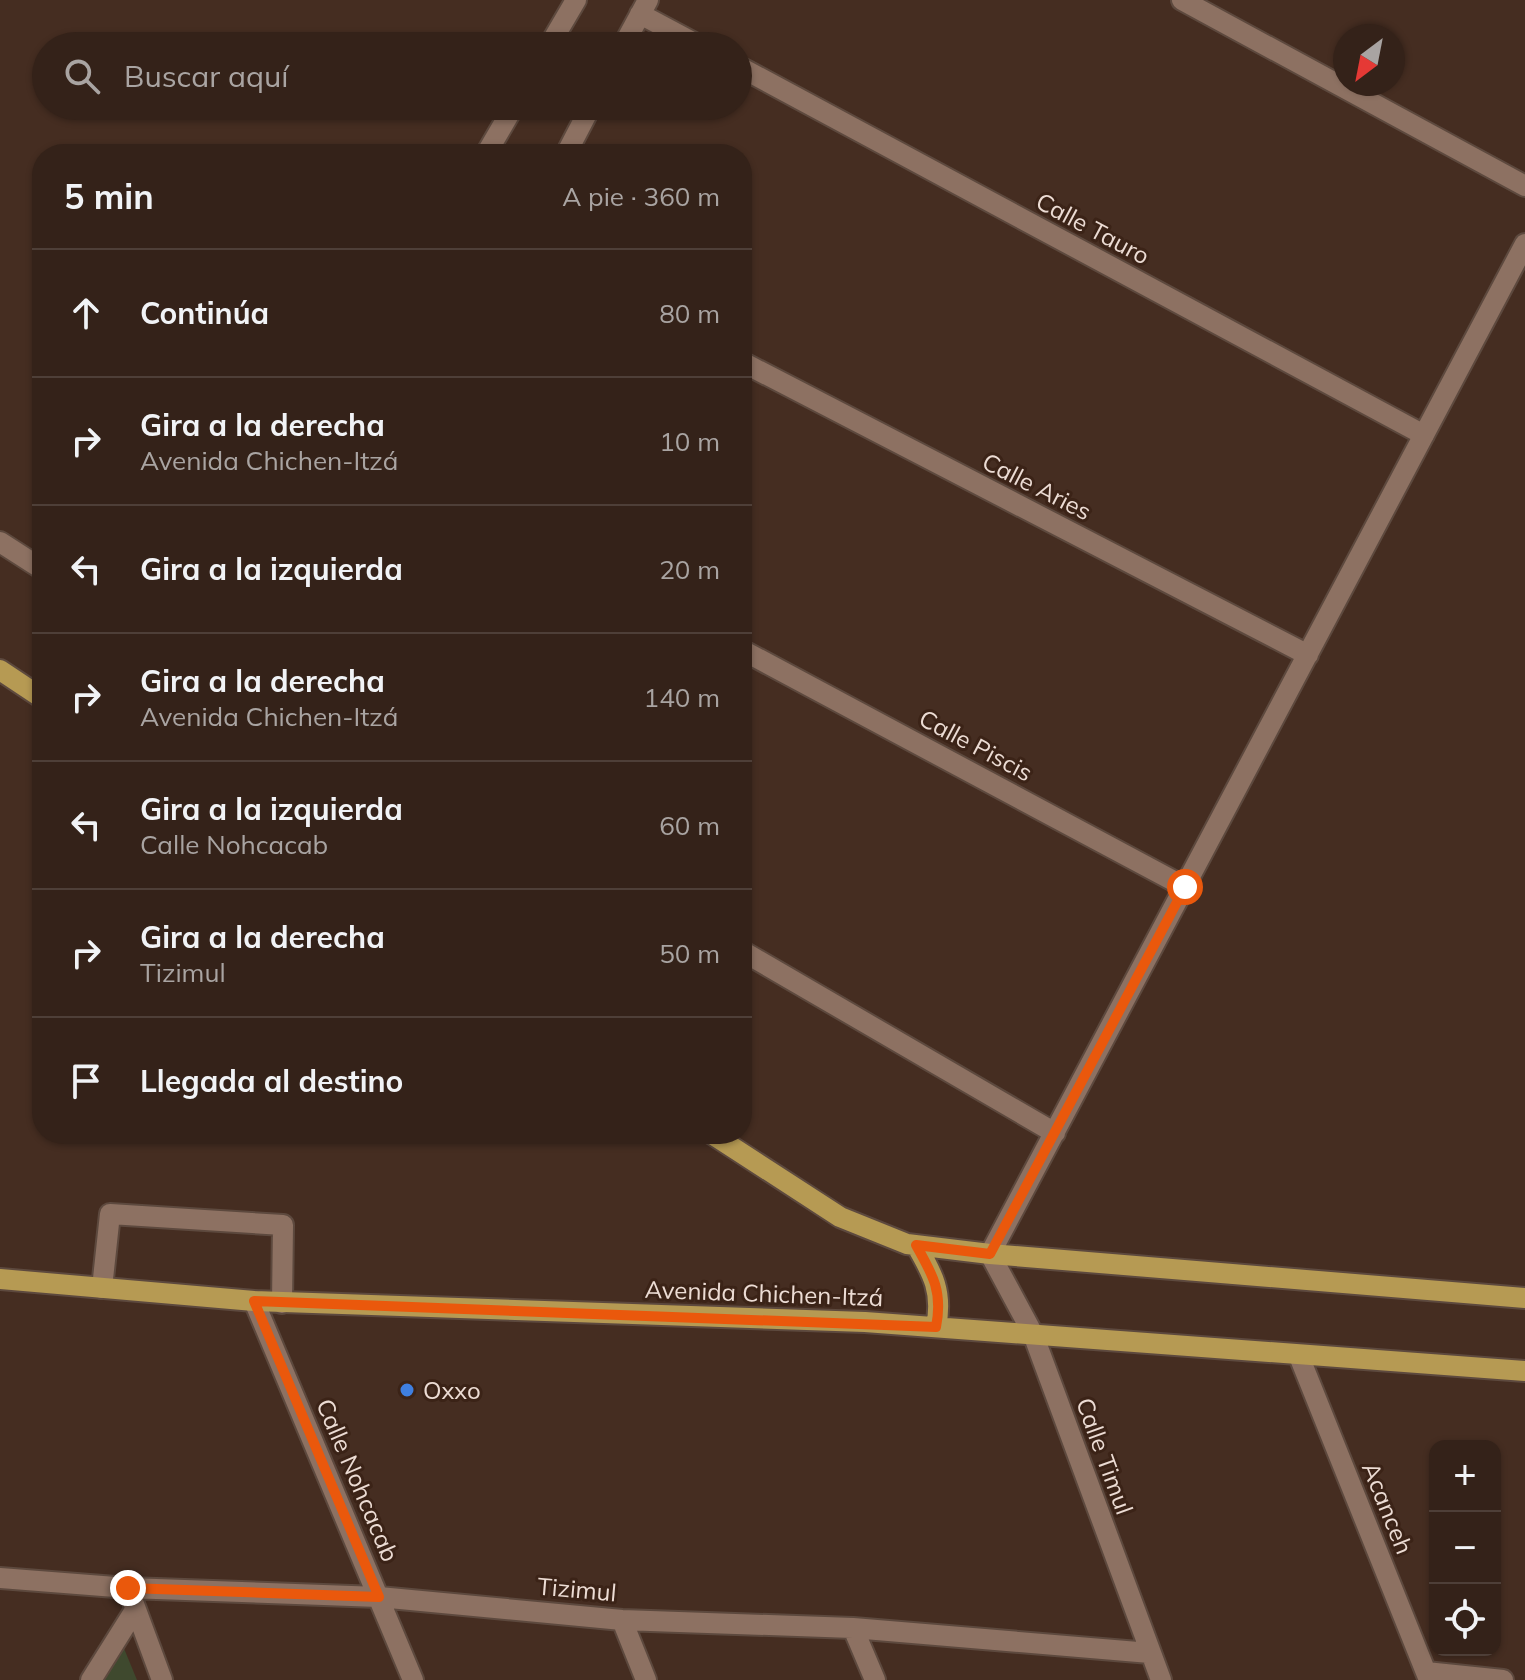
<!DOCTYPE html>
<html lang="es">
<head>
<meta charset="utf-8">
<style>
	:root { --surface:#342219; --page:#3f2f26; --text:#f1f3f6; --muted:#a9a4a2; --line:#4e3f38 }
	body { margin:0; font-family:Mulish,sans-serif; background:var(--page); color:var(--text) }
	.controls { position:absolute; right:24px; bottom:24px; display:grid; overflow:hidden; border-radius:16px; box-shadow:0 2px 6px #0004 }
	.controls button { width:72px; height:72px; display:grid; place-items:center; padding:0; border:0; border-bottom:2px solid var(--line); background:var(--surface); color:var(--text); font:40px sans-serif }
	.compass { position:absolute; left:1333px; top:24px; width:72px; height:72px; border-radius:50%; background:var(--surface); box-shadow:0 2px 6px #0004; rotate:212deg }
	.stop { position:absolute; width:24px; height:24px; margin:-18px; border:6px solid #ea580c; border-radius:50%; background:#fff }
	.stop.end { background:#ea580c; border-color:#fff; box-shadow:0 2px 8px #0008 }
	.list { margin:0; padding:0; list-style:none }
	h2 { display:flex; justify-content:space-between; align-items:center; height:104px; margin:0; padding:0 32px; font-size:34px }
	h2 small { font-size:26px; font-weight:400; color:var(--muted) }
	.list li { display:grid; grid-template-columns:52px 1fr auto; gap:24px; align-items:center; box-sizing:border-box; height:128px; padding:0 32px; border-top:2px solid var(--line) }
	.list b { display:block; font-size:30px; white-space:nowrap }
	.list p { margin:0; font-size:26px; white-space:nowrap; color:var(--muted) }
	.list em { font-size:26px; font-style:normal; color:var(--muted) }
	.icon { flex:none; width:44px; height:44px; fill:none; stroke:currentColor; stroke-width:2; stroke-linecap:round; stroke-linejoin:round }
	.map { position:relative; flex:none; width:1525px; height:1680px; overflow:hidden }
	.search { position:absolute; background:var(--surface); box-shadow:0 2px 6px #0004; left:32px; top:32px; width:720px; height:88px; display:flex; align-items:center; gap:20px; box-sizing:border-box; padding:0 28px; border-radius:44px; color:var(--muted); font-size:30px }
	.panel { position:absolute; background:var(--surface); box-shadow:0 2px 6px #0004; left:32px; top:144px; width:720px; height:1000px; border-radius:32px }
	.map>svg:first-child { display:block }
</style>
</head>
<body>
<div class="map">
<svg width="1525" height="1680" viewBox="0 0 1525 1680">
	<rect width="100%" height="100%" fill="#452d21"/>
	<path fill="#3f492e" d="M123 1646 137 1680H103Z"/>
	<g fill="none" stroke-linecap="round" stroke-linejoin="round">
		<g stroke="#5d493e" stroke-width="24">
			<path id="minor" d="M1182 0 1525 186
				M640 14 700 46
				M549 46 576 0
				M623 46 648 0
				M738 66 1424 435
				M486 154 514 106
				M566 154 591 106
				M742 362 1308 655
				M0 542 42 569
				M742 650 1185 887
				M742 951 1055 1133
				M102 1288 110 1214 283 1225 282 1303
				M254 1301 413 1680
				M1299 1356 1429 1680
				M0 1578 128 1588 379 1597 622 1620 853 1628 1150 1653
				M128 1588 162 1680
				M622 1620 646 1680
				M853 1628 875 1680
				M1426 1672 1503 1680
				M91 1680 135 1610
				M1161 1680 1033 1334 990 1254 1525 244"/>
		</g>
		<g stroke="#5d493e" stroke-width="24">
			<path id="major" d="M0 670 42 698
				M712 1134 840 1217 907 1244 990 1254 1525 1298
				M916 1245C933 1274 943 1292 936 1327
				M0 1279 254 1301 865 1322 1525 1371"/>
		</g>
		<use href="#minor" stroke="#8d7162" stroke-width="20"/>
		<use href="#major" stroke="#b69a53" stroke-width="20"/>
	</g>
	<g fill="none" stroke-linecap="round" stroke-linejoin="round">
		<path stroke="#ea580c" stroke-width="10" d="M128 1588 379 1597 254 1301 936 1327C943 1292 933 1275 916 1245L990 1254 1185 887"/>
	</g>
	<circle fill="#3f7fe0" stroke="#3b2317" stroke-width="3" cx="407" cy="1390" r="8"/>
	<g text-anchor="middle" dominant-baseline="central" stroke-width="6" stroke-linejoin="round" paint-order="stroke">
		<g font-size="24" fill="#ecdcd4" stroke="#3b2317">
			<text transform="translate(1093 228) rotate(28)">Calle Tauro</text>
			<text transform="translate(1037 486) rotate(27)">Calle Aries</text>
			<text transform="translate(976 745) rotate(28)">Calle Piscis</text>
			<text transform="translate(764 1293) rotate(2)">Avenida Chichen-Itzá</text>
			<text transform="translate(1105 1456) rotate(70)">Calle Timul</text>
			<text transform="translate(358 1480) rotate(67)">Calle Nohcacab</text>
			<text transform="translate(1388 1508) rotate(68)">Acanceh</text>
			<text transform="translate(577 1589) rotate(5)">Tizimul</text>
		</g>
		<g font-size="24" fill="#ecdcd4" stroke="#3b2317" text-anchor="start">
			<text x="423" y="1390">Oxxo</text>
		</g>
	</g>
</svg>
<div class="controls">
<button>+</button>
<button>−</button>
<button><svg class="icon" aria-label="locate" viewBox="0 0 24 24"><circle cx="12" cy="12" r="6"/><path d="M12 2v4M12 18v4M2 12h4M18 12h4"/></svg></button>
</div>
<svg class="compass" viewBox="-18 -18 36 36"><path d="M0-13l5 13h-10z" fill="#e53935"/><path d="M0 13l5-13h-10z" fill="#a9a4a2"/></svg>
<div class="stop" style="left:1185px;top:887px"></div>
<div class="stop end" style="left:128px;top:1588px"></div>
<div class="search"><svg class="icon" aria-label="search" viewBox="0 0 24 24"><circle cx="10" cy="10" r="6"/><path d="M15 15l6 6"/></svg>Buscar aquí</div>
<section class="panel">
<h2>5 min<small>A pie · 360 m</small></h2>
<ul class="list">
<li><svg class="icon" aria-label="ahead" viewBox="0 0 24 24"><path d="M12 20V5M6 11l6-6 6 6"/></svg><div><b>Continúa</b></div><em>80 m</em></li>
<li><svg class="icon" aria-label="right" viewBox="0 0 24 24"><path d="M7 20v-9h11M14 6l5 5-5 5"/></svg><div><b>Gira a la derecha</b><p>Avenida Chichen-Itzá</p></div><em>10 m</em></li>
<li><svg class="icon" aria-label="left" viewBox="0 0 24 24"><path d="M17 20v-9H6M10 6l-5 5 5 5"/></svg><div><b>Gira a la izquierda</b></div><em>20 m</em></li>
<li><svg class="icon" aria-label="right" viewBox="0 0 24 24"><path d="M7 20v-9h11M14 6l5 5-5 5"/></svg><div><b>Gira a la derecha</b><p>Avenida Chichen-Itzá</p></div><em>140 m</em></li>
<li><svg class="icon" aria-label="left" viewBox="0 0 24 24"><path d="M17 20v-9H6M10 6l-5 5 5 5"/></svg><div><b>Gira a la izquierda</b><p>Calle Nohcacab</p></div><em>60 m</em></li>
<li><svg class="icon" aria-label="right" viewBox="0 0 24 24"><path d="M7 20v-9h11M14 6l5 5-5 5"/></svg><div><b>Gira a la derecha</b><p>Tizimul</p></div><em>50 m</em></li>
<li><svg class="icon" aria-label="arrive" viewBox="0 0 24 24"><path d="M6 21V4h12l-3 4 3 4H6"/></svg><div><b>Llegada al destino</b></div></li>
</ul>
</section>
</div>
</body>
</html>
